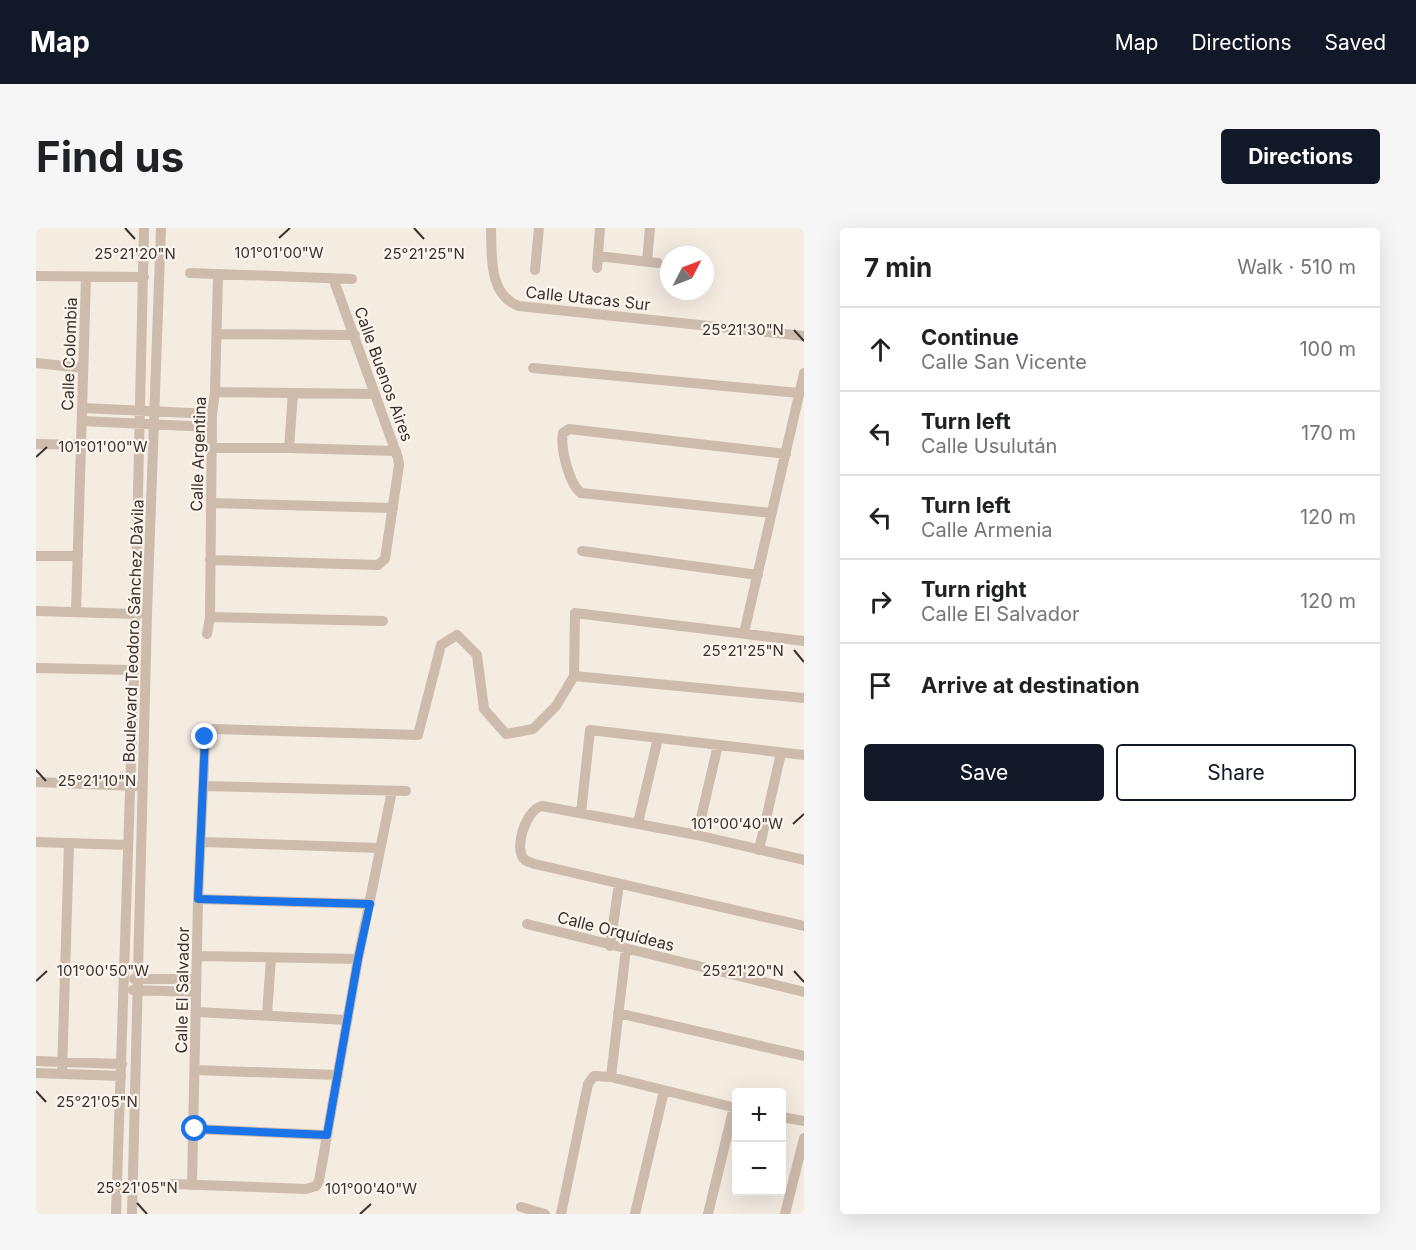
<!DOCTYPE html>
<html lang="en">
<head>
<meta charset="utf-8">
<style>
	:root { --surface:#fff; --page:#f6f6f6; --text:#202124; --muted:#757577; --line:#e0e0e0; --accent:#111827 }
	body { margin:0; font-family:Inter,sans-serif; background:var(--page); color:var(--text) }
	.controls { position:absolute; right:18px; bottom:18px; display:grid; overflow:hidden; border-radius:6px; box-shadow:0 6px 24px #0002 }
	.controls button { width:54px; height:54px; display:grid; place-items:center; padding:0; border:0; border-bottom:2px solid var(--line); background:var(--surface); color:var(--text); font:30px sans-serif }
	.compass { position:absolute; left:624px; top:18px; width:54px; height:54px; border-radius:50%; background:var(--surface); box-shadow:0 6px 24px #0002; rotate:48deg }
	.stop { position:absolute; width:18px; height:18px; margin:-14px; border:4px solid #1a73e8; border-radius:50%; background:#fff }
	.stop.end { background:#1a73e8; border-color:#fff; box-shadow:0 2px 6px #0008 }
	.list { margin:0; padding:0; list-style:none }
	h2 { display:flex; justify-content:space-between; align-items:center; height:78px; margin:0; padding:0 24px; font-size:26px }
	h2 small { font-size:20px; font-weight:400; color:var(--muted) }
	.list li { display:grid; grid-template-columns:39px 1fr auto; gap:18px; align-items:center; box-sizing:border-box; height:84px; padding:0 24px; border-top:2px solid var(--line) }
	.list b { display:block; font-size:22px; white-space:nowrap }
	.list p { margin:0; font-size:20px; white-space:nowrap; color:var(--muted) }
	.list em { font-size:20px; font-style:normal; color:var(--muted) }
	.actions { display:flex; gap:12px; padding:18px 24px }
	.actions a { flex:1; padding:14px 0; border:2px solid var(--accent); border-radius:6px; text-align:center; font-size:21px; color:var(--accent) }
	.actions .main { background:var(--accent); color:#fff }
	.icon { flex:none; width:33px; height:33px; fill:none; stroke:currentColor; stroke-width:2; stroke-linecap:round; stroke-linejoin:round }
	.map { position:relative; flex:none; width:768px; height:986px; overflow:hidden; border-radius:6px }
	header { display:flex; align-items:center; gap:36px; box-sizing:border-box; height:84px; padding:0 30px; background:var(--accent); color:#fff }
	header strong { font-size:28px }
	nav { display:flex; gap:33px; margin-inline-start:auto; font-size:21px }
	.intro { display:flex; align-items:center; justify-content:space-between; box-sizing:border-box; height:144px; padding:0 36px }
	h1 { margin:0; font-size:42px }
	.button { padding:15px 27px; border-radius:6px; background:var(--accent); color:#fff; font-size:21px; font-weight:700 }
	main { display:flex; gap:36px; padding:0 36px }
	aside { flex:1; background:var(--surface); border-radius:6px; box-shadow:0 6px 24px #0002 }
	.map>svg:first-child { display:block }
</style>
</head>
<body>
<header>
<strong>Map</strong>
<nav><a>Map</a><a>Directions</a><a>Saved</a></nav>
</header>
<div class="intro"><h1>Find us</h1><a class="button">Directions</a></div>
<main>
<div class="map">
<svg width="768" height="986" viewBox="0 0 768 986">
	<rect width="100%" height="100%" fill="#f4ebe1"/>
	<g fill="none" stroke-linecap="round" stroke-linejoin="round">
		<path stroke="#cdbbac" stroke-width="10" d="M455 0C456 27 452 67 483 78L768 108
			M562 28 622 35
			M611 33 614 0
			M561 40 564 0
			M499 42 503 0
			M154 45 316 51
			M0 48 108 49
			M181 106 319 107
			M0 135 46 140
			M497 140 763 165
			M179 164 339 166
			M46 180 176 186
			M46 193 175 199
			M0 216 44 217
			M176 220H253L360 223
			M253 220 257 165
			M175 275 357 280
			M736 285 545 265C533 256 524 219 527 205L533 201 750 226
			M546 323 722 347
			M0 328H42
			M174 332 342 337 349 331 363 237 362 230 297 50
			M0 383 102 386
			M40 384 50 49
			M174 389 347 393
			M708 405 768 145
			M171 406 174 389 176 186 179 164 182 47
			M0 440 98 442
			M538 448 768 470
			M0 554 99 558
			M167 558 370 563
			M545 585 554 502 768 527
			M602 595 622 510
			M661 607 682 517
			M0 614 92 617
			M166 614 344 620
			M723 622 745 525
			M768 632 661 607 506 578C489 582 477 623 489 632 492 634 496 635 499 636L768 698
			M162 671 334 676
			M491 696 768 764
			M574 718 583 656
			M161 728 322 731
			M98 751H160
			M97 762 160 764
			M161 784 311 792
			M582 785 768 828
			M231 787 235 730
			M0 833 86 836
			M159 842 302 847
			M0 845 85 848
			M26 845 33 615
			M575 849 590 721
			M746 889 768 893
			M159 901 291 907
			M137 956 270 961 280 958 283 953 322 731 356 563
			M156 957 162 671 169 514 172 504 178 501 382 507 405 417 421 407 441 427 448 481 470 506 497 501 520 478 538 448 539 385 768 413
			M485 979 509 986
			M80 986 98 442 108 0
			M96 986 111 386 125 0
			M525 986 552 856 558 848 575 849 700 880
			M599 986 628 863
			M672 986 698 879
			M749 986 768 910"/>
	</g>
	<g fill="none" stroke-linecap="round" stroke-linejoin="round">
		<path stroke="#1a73e8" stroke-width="8" d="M159 901 291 907 322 731 334 676 162 671 169 509"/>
	</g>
	<path fill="none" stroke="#3b302b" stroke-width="2" d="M89 0 99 11M378 0 388 11M243 10 254 0M758 102 768 113M0 229 11 219M758 422 768 434M0 542 10 553M757 596 768 586M758 743 768 754M0 753 11 743M0 863 10 874M101 975 111 986M324 986 335 976"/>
	<g text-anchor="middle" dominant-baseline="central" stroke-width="4.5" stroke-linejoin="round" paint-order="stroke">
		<g font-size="16" fill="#3b302b" stroke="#fbf5ee">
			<text transform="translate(552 70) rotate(6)">Calle Utacas Sur</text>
			<text transform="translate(33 126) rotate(-88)">Calle Colombia</text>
			<text transform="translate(348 146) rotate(70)">Calle Buenos Aires</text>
			<text transform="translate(162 226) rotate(-88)">Calle Argentina</text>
			<text transform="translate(97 403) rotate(-88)">Boulevard Teodoro Sánchez Dávila</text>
			<text transform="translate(580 703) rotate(14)">Calle Orquídeas</text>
			<text transform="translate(146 762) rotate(-89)">Calle El Salvador</text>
		</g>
	</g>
	<g font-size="15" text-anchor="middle" fill="#3b302b" stroke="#fbf5ee" stroke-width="4.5" stroke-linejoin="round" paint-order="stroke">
		<text x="243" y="30">101°01'00"W</text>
		<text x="99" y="31">25°21'20"N</text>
		<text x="388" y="31">25°21'25"N</text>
		<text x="707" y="107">25°21'30"N</text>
		<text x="67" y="224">101°01'00"W</text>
		<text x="707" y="428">25°21'25"N</text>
		<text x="61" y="558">25°21'10"N</text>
		<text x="701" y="601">101°00'40"W</text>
		<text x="707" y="748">25°21'20"N</text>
		<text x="67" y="748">101°00'50"W</text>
		<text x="61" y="879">25°21'05"N</text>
		<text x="101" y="965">25°21'05"N</text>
		<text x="335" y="966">101°00'40"W</text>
	</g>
</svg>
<div class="controls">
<button>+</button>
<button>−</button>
</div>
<svg class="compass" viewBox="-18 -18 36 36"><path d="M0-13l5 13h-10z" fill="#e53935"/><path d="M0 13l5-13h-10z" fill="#757577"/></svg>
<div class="stop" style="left:159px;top:901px"></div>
<div class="stop end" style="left:169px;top:509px"></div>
</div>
<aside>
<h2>7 min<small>Walk · 510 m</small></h2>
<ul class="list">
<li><svg class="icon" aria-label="ahead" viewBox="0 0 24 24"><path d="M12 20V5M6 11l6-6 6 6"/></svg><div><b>Continue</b><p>Calle San Vicente</p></div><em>100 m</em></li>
<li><svg class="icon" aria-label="left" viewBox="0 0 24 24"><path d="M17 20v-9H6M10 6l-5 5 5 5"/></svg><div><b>Turn left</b><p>Calle Usulután</p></div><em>170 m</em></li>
<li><svg class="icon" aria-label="left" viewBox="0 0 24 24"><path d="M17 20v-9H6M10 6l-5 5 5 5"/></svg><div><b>Turn left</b><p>Calle Armenia</p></div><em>120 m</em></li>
<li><svg class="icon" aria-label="right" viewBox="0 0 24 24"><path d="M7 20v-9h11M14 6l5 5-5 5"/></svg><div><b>Turn right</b><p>Calle El Salvador</p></div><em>120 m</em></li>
<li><svg class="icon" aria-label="arrive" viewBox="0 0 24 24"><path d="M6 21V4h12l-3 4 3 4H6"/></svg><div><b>Arrive at destination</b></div></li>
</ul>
<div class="actions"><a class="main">Save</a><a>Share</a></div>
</aside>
</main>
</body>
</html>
